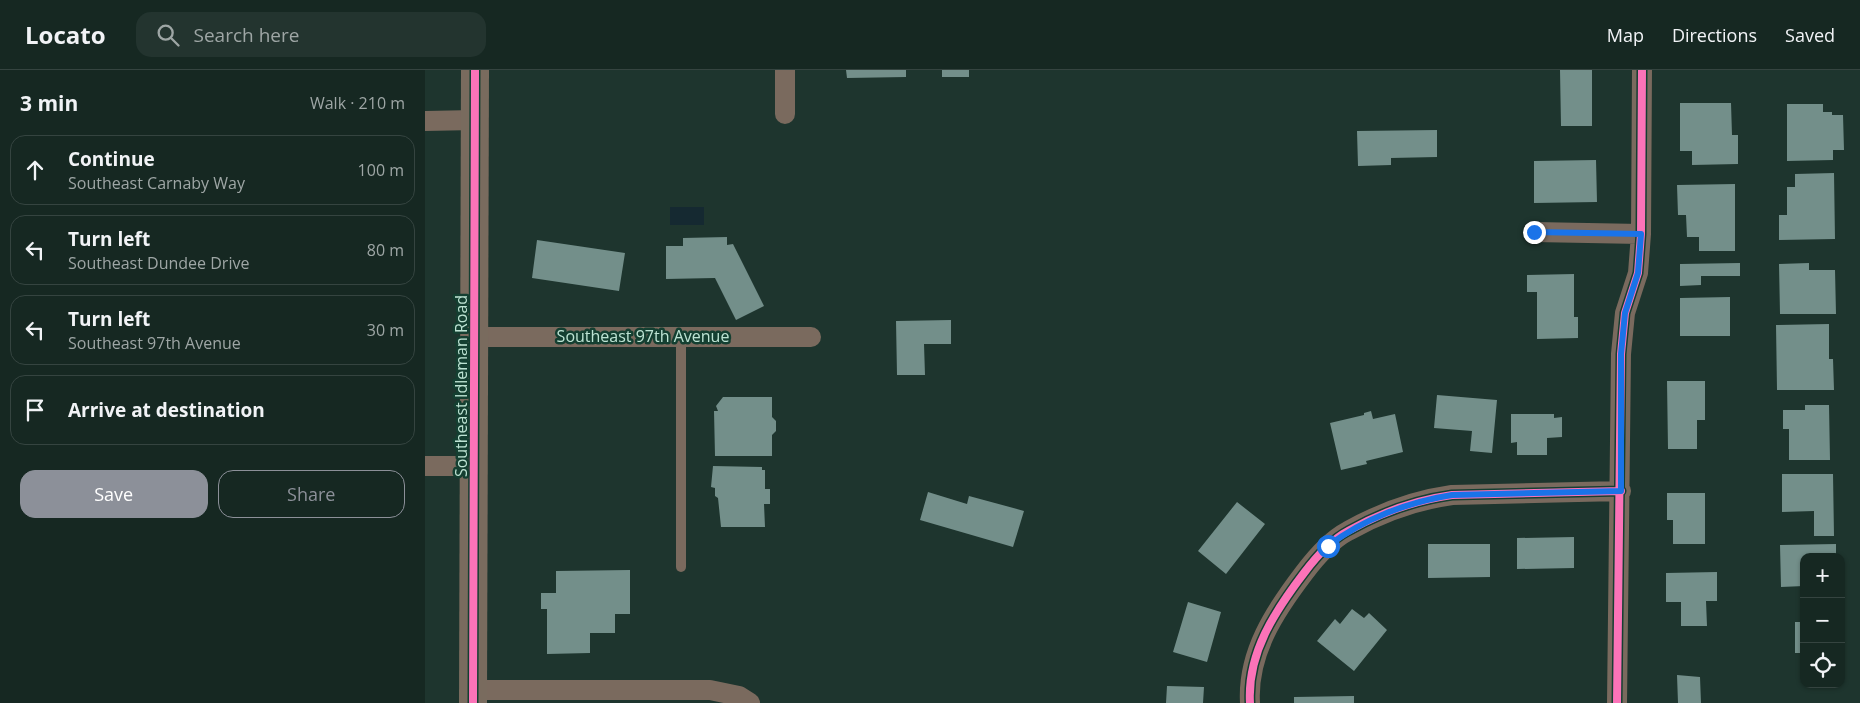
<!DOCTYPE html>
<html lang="en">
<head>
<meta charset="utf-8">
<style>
	:root { --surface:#162822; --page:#23342f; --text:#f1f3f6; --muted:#9ea6a5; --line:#354440; --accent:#8c9099 }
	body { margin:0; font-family:"Open Sans",sans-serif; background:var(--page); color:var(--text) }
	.controls { position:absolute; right:15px; bottom:15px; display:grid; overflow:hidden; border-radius:10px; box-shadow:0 1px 4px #0004 }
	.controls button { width:45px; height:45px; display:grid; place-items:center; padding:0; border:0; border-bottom:1px solid var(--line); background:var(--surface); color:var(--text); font:25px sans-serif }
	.stop { position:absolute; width:15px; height:15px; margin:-11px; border:4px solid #1a73e8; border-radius:50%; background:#fff }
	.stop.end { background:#1a73e8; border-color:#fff; box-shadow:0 1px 5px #0008 }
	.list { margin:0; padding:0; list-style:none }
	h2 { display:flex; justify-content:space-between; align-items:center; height:65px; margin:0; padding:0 20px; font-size:21px }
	h2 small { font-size:16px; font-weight:400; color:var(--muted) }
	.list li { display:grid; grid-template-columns:32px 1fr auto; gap:15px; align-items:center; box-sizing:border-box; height:70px; margin:0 10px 10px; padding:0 10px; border:1px solid var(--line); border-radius:15px }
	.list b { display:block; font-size:19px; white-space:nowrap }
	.list p { margin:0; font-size:16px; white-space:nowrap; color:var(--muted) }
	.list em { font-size:16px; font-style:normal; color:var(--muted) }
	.actions { display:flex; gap:10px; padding:15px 20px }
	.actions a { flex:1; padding:11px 0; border:1px solid var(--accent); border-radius:15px; text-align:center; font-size:18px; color:var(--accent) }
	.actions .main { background:var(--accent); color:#fff }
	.icon { flex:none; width:28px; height:28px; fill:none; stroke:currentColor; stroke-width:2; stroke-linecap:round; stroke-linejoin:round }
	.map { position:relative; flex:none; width:1435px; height:633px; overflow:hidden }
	header { display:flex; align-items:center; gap:30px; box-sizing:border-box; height:70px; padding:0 25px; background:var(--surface); border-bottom:1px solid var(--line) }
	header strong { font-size:24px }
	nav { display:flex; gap:28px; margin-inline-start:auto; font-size:18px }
	.search { width:350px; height:45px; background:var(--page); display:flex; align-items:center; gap:12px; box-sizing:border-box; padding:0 18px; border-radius:15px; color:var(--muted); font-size:19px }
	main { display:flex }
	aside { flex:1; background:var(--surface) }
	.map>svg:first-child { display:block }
</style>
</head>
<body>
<header>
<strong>Locato</strong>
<div class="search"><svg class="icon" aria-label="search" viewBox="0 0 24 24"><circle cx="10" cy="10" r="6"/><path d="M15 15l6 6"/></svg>Search here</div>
<nav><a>Map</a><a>Directions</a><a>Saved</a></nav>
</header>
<main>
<aside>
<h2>3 min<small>Walk · 210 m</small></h2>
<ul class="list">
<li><svg class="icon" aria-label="ahead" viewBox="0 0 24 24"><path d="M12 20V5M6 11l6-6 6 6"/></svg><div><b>Continue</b><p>Southeast Carnaby Way</p></div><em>100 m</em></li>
<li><svg class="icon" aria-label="left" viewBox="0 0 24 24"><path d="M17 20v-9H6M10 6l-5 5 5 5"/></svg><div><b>Turn left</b><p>Southeast Dundee Drive</p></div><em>80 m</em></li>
<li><svg class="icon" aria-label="left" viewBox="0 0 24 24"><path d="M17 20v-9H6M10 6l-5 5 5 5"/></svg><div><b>Turn left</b><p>Southeast 97th Avenue</p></div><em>30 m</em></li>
<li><svg class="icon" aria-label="arrive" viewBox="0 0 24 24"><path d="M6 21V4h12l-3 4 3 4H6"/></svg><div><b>Arrive at destination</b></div></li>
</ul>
<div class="actions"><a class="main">Save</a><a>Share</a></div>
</aside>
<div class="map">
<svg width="1435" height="633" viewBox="0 0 1435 633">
	<rect width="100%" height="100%" fill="#1e352e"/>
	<path fill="#152931" d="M245 137H279V155H245Z"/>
	<path fill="#738f8a" d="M421 0H481V7L422 8Z
		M517 0H544V7H517Z
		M1135 0H1167V56H1136Z
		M1255 33H1306L1307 65H1313V94L1267 95V81H1255Z
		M1362 34H1398V42H1407V45H1418L1419 80H1408V90L1362 91Z
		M1012 60V87L966 88V95L933 96 932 61Z
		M1171 90 1172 132 1109 133V91Z
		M1409 103 1410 169 1354 170V145H1362V117H1370V104Z
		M1310 114V181H1274V167H1262L1261 145H1253L1252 115Z
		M302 167V175L308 174 339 236 311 250 290 208 241 209V176H258V168Z
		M112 170 200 183 194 221 107 208Z
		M1315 193V206H1276V215L1255 216V194Z
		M1384 193V200H1410L1411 244H1355L1354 194Z
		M1149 204V247H1153V268L1112 269V222H1102V205Z
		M1305 227V266H1255V228Z
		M526 250V274H499L500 305H472L471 251Z
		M1404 254V289H1408L1409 320H1352L1351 255Z
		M1242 311H1280V350H1272V379H1243Z
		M1012 325 1072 330 1067 383 1045 381 1047 361 1009 358Z
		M298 327H347V347L351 351V361L347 365V386H290L289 341H293L291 336Z
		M1380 335H1404L1405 390H1364V359H1358V340H1380Z
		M946 341 948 349 970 344 978 382 941 391 942 394 916 400 905 353 939 345V343Z
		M1086 344H1129V348L1137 347V367L1122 368V385H1092V372L1086 373Z
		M288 396 337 397V400H340V419H345V434H339L340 457H296L293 428 290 426V418L286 417Z
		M1357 404H1408L1409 466H1389V441L1357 442Z
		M503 422 542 434 544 426 599 441 588 477 495 450Z
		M1242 423H1280V474H1248V450H1242Z
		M812 432 840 454 801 504 773 481Z
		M1149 467V498L1092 499V468Z
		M1003 474H1065V507L1003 508Z
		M1411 474V487H1379V516L1356 517 1355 475Z
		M205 500V544H190V563H165V583L122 584V539H116V523H131V501Z
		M1292 502V531H1281L1282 556H1256V532H1241V503Z
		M763 532 796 542 782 592 748 582Z
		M927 539 939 548 944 543 962 560 929 601 892 571 910 549 915 554Z
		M1370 552H1379V583H1370Z
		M1252 605 1275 607 1276 633H1253Z
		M742 616 779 617 778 633H741Z
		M929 626V633H869V627Z"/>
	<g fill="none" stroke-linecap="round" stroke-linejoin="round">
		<path stroke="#7a6a5e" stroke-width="10" d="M256 266V497"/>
		<path stroke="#7a6a5e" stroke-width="20" d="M360 44V0
			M0 51 50 50
			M1109 162 1216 164
			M50 267H386
			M0 396H49
			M48 620H285L314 626 325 633
			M825 633C822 583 850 541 879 503 891 487 906 470 923 461 955 443 991 430 1027 425L1196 421
			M1192 633 1196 284 1200 243 1213 203 1216 164 1217 0"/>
		<path stroke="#796b5e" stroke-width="28" d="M48 633 50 0"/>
		<g stroke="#143f31" stroke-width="11">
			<path id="cycleway" d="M48 633 50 0
				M825 633C822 583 850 541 879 503 891 487 906 470 923 461 955 443 991 430 1027 425L1196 421
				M1192 633 1196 284 1200 243 1213 203 1216 164 1217 0"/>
		</g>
		<use href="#cycleway" stroke="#fb73b8" stroke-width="8"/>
	</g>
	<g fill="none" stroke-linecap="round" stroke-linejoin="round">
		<path stroke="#1a73e8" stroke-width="6" d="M903 476C938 449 983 432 1027 425L1196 421V284L1200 243 1213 203 1216 164 1109 162"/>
	</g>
	<g text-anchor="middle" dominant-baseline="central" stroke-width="5" stroke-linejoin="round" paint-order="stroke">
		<g font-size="16" fill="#bde3d3" stroke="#143f31">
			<text x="218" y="266">Southeast 97th Avenue</text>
			<text transform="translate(36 316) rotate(-90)">Southeast Idleman Road</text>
		</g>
	</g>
</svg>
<div class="controls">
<button>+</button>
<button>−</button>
<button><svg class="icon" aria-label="locate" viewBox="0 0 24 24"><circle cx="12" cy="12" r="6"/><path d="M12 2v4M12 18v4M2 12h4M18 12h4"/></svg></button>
</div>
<div class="stop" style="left:903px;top:476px"></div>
<div class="stop end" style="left:1109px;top:162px"></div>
</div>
</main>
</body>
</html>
